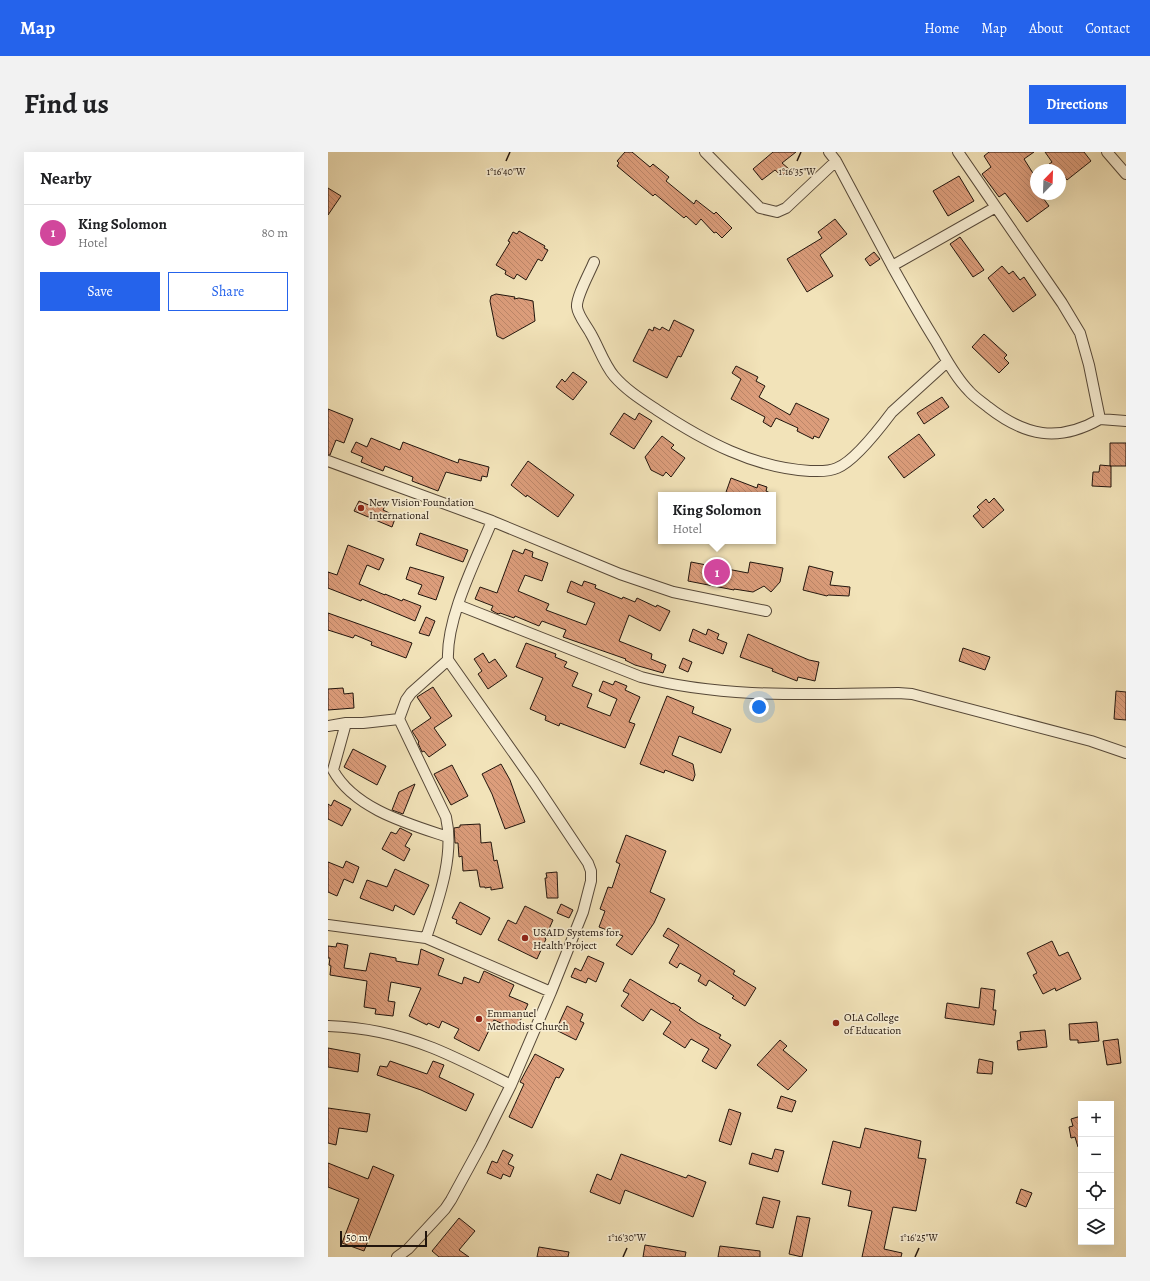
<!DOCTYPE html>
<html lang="en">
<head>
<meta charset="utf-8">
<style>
	:root { --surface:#fff; --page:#f2f2f2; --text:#202124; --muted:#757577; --line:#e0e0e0; --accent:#2563eb }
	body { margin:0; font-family:Alegreya,serif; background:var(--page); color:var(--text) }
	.controls { position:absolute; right:12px; bottom:12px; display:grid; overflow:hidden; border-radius:0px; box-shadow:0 4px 16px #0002 }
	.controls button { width:36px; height:36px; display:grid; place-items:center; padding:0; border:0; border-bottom:1px solid var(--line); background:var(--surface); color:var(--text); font:20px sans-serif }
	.compass { position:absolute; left:702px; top:12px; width:36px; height:36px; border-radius:50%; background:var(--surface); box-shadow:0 4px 16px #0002; rotate:23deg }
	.scale { position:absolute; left:12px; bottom:10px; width:87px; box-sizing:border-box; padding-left:4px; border:2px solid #22150d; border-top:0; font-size:11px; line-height:14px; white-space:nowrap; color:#22150d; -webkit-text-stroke:3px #f7edd2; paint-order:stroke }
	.you { position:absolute; left:431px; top:555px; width:14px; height:14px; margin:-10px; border:3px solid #fff; border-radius:50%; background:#1a73e8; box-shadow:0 0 0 6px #1a73e833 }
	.badge { display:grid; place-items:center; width:26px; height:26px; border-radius:50%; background:var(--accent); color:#fff; font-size:13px; font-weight:700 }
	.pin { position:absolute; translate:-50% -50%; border:2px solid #fff; box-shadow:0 1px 4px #0006 }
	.popup { position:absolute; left:330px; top:340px; width:118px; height:52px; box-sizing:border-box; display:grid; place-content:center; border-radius:0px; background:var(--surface); filter:drop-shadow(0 1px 3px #0005); font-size:13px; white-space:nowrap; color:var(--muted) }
	.popup b { font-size:15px; color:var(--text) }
	.popup::after { content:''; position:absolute; left:50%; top:100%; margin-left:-8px; border:8px solid transparent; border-top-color:var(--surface) }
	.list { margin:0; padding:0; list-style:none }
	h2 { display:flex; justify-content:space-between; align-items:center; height:52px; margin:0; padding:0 16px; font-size:17px }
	h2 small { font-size:13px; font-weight:400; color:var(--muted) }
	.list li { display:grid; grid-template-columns:26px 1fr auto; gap:12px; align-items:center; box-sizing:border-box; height:56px; padding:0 16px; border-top:1px solid var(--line) }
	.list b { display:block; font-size:15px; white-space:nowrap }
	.list p { margin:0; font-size:13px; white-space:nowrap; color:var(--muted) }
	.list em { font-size:13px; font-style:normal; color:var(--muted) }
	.actions { display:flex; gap:8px; padding:12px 16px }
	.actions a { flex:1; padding:9px 0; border:1px solid var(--accent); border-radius:0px; text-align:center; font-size:14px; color:var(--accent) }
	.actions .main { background:var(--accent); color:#fff }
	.icon { flex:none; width:22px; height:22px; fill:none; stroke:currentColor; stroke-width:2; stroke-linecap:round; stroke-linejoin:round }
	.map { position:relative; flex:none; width:798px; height:1105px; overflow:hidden; border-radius:0px }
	header { display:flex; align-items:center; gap:24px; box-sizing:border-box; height:56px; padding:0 20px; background:var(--accent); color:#fff }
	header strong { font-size:19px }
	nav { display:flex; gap:22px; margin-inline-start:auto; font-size:14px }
	.intro { display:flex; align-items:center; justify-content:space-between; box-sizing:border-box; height:96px; padding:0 24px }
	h1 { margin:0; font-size:28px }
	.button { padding:10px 18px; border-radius:0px; background:var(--accent); color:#fff; font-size:14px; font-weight:700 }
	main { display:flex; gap:24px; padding:0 24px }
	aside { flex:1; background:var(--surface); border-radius:0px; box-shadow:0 4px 16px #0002 }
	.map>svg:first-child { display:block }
</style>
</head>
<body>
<header>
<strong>Map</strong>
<nav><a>Home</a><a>Map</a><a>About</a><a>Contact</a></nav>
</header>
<div class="intro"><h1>Find us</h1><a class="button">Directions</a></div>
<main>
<aside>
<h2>Nearby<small></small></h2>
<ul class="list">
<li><span class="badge" style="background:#d1479c">1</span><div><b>King Solomon</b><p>Hotel</p></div><em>80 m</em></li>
</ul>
<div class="actions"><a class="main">Save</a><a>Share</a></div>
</aside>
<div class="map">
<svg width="798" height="1105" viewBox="0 0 798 1105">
	<defs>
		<pattern id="building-back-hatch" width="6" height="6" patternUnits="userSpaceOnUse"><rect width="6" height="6" fill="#dc9d7b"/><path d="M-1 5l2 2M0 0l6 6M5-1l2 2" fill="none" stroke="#bc8669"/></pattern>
	</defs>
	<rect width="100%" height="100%" fill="#f2e3b9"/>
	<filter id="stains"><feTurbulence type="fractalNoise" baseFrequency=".005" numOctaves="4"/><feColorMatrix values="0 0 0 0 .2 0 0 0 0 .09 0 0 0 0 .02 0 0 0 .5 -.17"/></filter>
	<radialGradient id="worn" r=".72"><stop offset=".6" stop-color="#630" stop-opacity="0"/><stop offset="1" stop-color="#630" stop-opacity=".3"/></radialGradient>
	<path fill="url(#building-back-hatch)" stroke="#22150d" d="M297 0H304L322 15 325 12 341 25 338 29 366 52 368 48 386 62 388 60 404 76 394 86 388 80 386 81 373 67 368 73 358 64 356 66 327 42 325 44 289 14 291 11 289 9Z
		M445 0H468L454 11 461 17 454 24 447 18 434 28 425 17Z
		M661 0H706L696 7 708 26V42H712L721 54 699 70 677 41 671 45 654 22 663 15 656 4Z
		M717 0H756L763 9 739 28 732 18H713L724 10Z
		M631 24 646 49 620 64 605 39Z
		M0 36 13 44 0 63Z
		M507 67 519 82 492 103 505 124 479 140 459 107 494 86 490 80Z
		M191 79 217 94 216 96 220 98 214 109 210 107 198 128 189 122 186 127 177 122 178 119 168 113 182 90 180 89 185 80 189 82Z
		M632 85 656 118 645 125 622 92Z
		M546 100 552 107 542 114 537 107Z
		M674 114 681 122 685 119 692 128 696 125 708 143 685 160 660 126Z
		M168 142 187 145 186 147 191 146 205 149 207 169 175 187 169 184 162 149 163 144Z
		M346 168 366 178 353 205 350 204 339 226 305 209 321 177 325 179 326 175 332 178 334 175 341 179Z
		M656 182 679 203 676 206 681 211 671 221 644 195Z
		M408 214 430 225 428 229 437 234 431 245 462 263 468 251 501 267 491 286 486 284 485 287 469 279 470 276 448 266 443 275 435 270 437 265 403 247 413 227 404 221Z
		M245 220 259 230 245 248 228 235 234 227 237 230Z
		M614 245 621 255 596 272 589 261Z
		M0 257 25 267 16 291 8 288 2 303H0Z
		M296 261 307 268 311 261 324 269 306 297 282 282Z
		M591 282 607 303 576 326 560 305Z
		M334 284 346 293 343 296 357 306 343 325 338 320 335 324 323 318 317 305Z
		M43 286 72 298 75 290 130 311 131 307 161 315 159 325 154 324 153 329 118 320 110 339 84 329 85 325 57 314 55 319 33 310 35 305 23 300 28 290 39 295Z
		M782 291H798V314H782Z
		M200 309 246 343 230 365 199 343 198 345 183 333Z
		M772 313 783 314V335L764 334 765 320H771Z
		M403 326 429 336 430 332 439 335 438 339 446 343H397Z
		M666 346 676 358 655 376 645 364 652 358 649 355 658 347 661 351Z
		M31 349 43 354 46 350 57 354 55 358 68 364 64 375 26 359Z
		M92 381 140 398 135 410 88 393Z
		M20 393 56 407 51 418 39 413 31 432 57 443V442L74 449 75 447 93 454 87 469 51 454 34 447 33 449 0 436V420L9 423Z
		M197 397 205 400 204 405 220 411 214 429 197 423 190 439 221 452 218 458 258 473 267 451 239 440 243 429 254 434 256 429 268 433 267 436 294 447 295 445 307 450 309 446 328 455 329 453 342 459 332 479 301 463 291 489 324 502 323 507 338 513 335 521 307 513 297 508 298 507 235 485 238 478 214 469 211 474 187 464 186 466 172 461 171 462 168 461 163 458 165 454 147 447 152 435 169 441 185 398 195 402Z
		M363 410 420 421 422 410 455 416 452 430 443 440 436 434 425 440 406 437V438L360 429Z
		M481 414 505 420 502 433 522 435 521 444 500 443 499 444 475 438Z
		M82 415 116 425 108 448 90 442 94 433 78 427Z
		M0 461 84 491 78 506 43 493 44 490 27 483 25 486 0 478Z
		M98 465 107 469 101 484 91 481Z
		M365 477 378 483 380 477 391 482 389 487 399 491 395 502 361 489Z
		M420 482 481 508 491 510 487 529 470 525 469 529 444 519 445 517 412 505Z
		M198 491 228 502 227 505 239 510 236 515 250 521 244 534 264 542 259 555 282 564 289 547 271 539 275 529 285 533 287 529 299 534 297 538 312 545 301 570 307 572 297 596 232 571 231 574 217 568 218 564 202 557 215 526 188 515Z
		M635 496 662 505 657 518 631 509Z
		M155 501 161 511 167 507 179 524 160 537 150 522 154 519 146 507Z
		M355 506 364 510 360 520 351 516Z
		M105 535 124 564 106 576 118 593 101 605 96 599 94 600 90 591 91 590 84 579 103 566 89 545Z
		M15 536 16 542 25 541 26 556 0 558V537Z
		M788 539 798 540V568L786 567Z
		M339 544 366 555 364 561 403 577 393 601 351 584 344 603 365 612 367 623 365 629 337 618 336 621 312 612Z
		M25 597 58 614 49 633 16 615Z
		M173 612 182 628 197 670 177 677 164 642 154 622Z
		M124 613 140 644 123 653 106 622Z
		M87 632 75 662 64 658 71 640Z
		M6 648 23 657 14 674 0 667V652L3 654Z
		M152 672 153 691 163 690 166 709 169 708 175 736 163 738V735L157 736V735H152L149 718 135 719 134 704 131 705 130 691H127L126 676 132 675V673Z
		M72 676 84 682 77 694 82 697 76 709 54 697 63 680 68 682Z
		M298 683 338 699 322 740 337 747 326 771 304 803 288 793 295 784 271 775 277 759 272 757 280 735 284 736 292 712 288 710Z
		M18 709 31 715 25 731 16 727 9 744 0 740V710L15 716Z
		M67 717 101 733 86 763 67 753 65 759 32 746 39 728 59 735Z
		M229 720 230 746H219L217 726H219L218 721Z
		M132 750 162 766 153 783 128 771 129 768 124 766Z
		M233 752 245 758 241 766 229 761Z
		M197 754 225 768 217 786 218 787 209 807 170 788 180 768 188 772Z
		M340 776 407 819 405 822 428 836 417 854 404 846 406 844 381 828 378 834 370 829 373 823 352 811 349 816 341 811 351 793 335 784Z
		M724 789 731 804 740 800 753 827 728 839 727 836 715 842 705 823 709 821 699 801Z
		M9 791 20 793 16 816 38 819 42 801 68 806V809L90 813 93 797 116 807 110 823 134 832 136 825 151 831 156 819 186 833 181 844 200 852 188 878 166 868 151 899 126 886 131 877 114 869 111 876 100 871 99 873 81 864 93 836 63 830 60 849 67 850 65 864 47 862 48 857 36 855 39 829 2 823 3 814 1 813 2 806H0V794L8 795Z
		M260 804 276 811 268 830 260 826 258 831 243 825 247 816 253 819Z
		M302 827 344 852 345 851 353 856 351 858 370 871 393 883 391 886 403 893 388 917 374 909 381 897 363 887 357 896 335 882 343 870 323 857 315 869 293 854 301 842 295 839Z
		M653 836 667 838 665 858H668L666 873 617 866 619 851 651 856Z
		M239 854 255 862 252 869 256 871 248 888 228 878Z
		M769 870 771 889 750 891V888H742L741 872Z
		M717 878 719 895 690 898 689 889 693 888 692 880Z
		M790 887 793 911 779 913 775 889Z
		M452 888 459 894 455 898 479 918 460 938 429 913Z
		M0 896 32 902 30 920 0 915Z
		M207 902 236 917 231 926 228 925 204 976 181 965 196 932 192 930Z
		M651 907 665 910 664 922 649 921Z
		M62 909 99 922 105 909 116 913 111 925 146 942 138 959 93 938 49 923 52 914 59 915Z
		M453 944 468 949 464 960 449 956Z
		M0 956 42 962 39 980 11 976 8 993 0 991Z
		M401 957 413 961 403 993 391 989Z
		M753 964V994L750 995 747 985 743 986 741 975 745 974 743 967Z
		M537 976 593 989 590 1006 598 1007 588 1059 565 1055 556 1097 574 1101 573 1105H534L544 1059 520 1054 523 1039 494 1032 505 989 532 996Z
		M447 997 456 999 450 1020 421 1012 424 1001 444 1007Z
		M175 998 185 1003 180 1012 186 1015 182 1025 175 1022 173 1027 159 1021 164 1009 169 1011Z
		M293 1002 358 1026 360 1023 378 1030 365 1065 297 1038 292 1052 262 1040 269 1022 283 1028Z
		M0 1011 40 1027 45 1014 66 1023 36 1099 14 1091 31 1047 0 1035Z
		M693 1037 704 1041 698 1055 688 1051Z
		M435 1045 452 1049 445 1076 428 1072Z
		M469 1064 482 1066 474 1105 461 1102Z
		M131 1066 147 1079 131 1098 141 1105H111L104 1099Z
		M317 1093 358 1100 357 1105H315Z
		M392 1094 432 1099V1105H390Z
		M211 1095 241 1100 240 1105H209Z"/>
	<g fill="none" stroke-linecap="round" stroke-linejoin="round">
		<g stroke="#564838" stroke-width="12">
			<path id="street" d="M377 0 432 56 449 60 458 56 508 9
				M501 0 508 9 564 114
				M630 0 734 151 752 181 761 213 772 267 798 269
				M779 0 798 22
				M668 55 564 114C578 139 592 164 607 188 617 205 627 225 641 239 646 245 654 250 660 255 697 284 730 291 772 267
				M266 110C262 120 248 145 249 155 250 164 259 174 263 182 271 196 276 212 286 224 298 238 314 248 329 258 376 289 426 316 482 319 491 319 501 320 509 316 527 309 552 276 564 260L619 210
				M0 309 164 369 292 422 345 440 438 459
				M130 453 313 525C396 547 484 542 570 541L584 542 763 589 798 601
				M18 571 5 618C26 657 81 672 120 685
				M0 574 18 571H35L71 567
				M0 773 98 786 223 840
				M98 786C110 749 127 704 118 665L71 567 78 548 83 541 120 508
				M0 874C35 875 72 883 105 896 132 907 157 920 183 933
				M69 1105 80 1097 117 1057 123 1048 153 993 183 933 223 840 255 760 263 729V719L260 711 206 630 120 508C118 466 148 408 164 369"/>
		</g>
		<use href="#street" stroke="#f7edd2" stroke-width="10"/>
	</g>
	<path fill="none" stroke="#22150d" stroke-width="1.5" d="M178 9 182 0M469 9 473 0M295 1105 299 1096M587 1105 591 1096"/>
	<g fill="#8f2418" stroke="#f7edd2" stroke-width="1.5">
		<circle cx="33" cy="356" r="4"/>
		<circle cx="197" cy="786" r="4"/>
		<circle cx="151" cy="867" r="4"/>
		<circle cx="508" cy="871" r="4"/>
	</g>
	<g text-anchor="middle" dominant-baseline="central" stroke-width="3.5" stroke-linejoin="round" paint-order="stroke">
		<g font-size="11" fill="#22150d" stroke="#f7edd2" text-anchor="start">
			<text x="41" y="350">New Vision Foundation<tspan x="41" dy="13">International</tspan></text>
			<text x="205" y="780">USAID Systems for<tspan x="205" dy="13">Health Project</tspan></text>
			<text x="159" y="861">Emmanuel<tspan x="159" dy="13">Methodist Church</tspan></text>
			<text x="516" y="865">OLA College<tspan x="516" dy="13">of Education</tspan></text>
		</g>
	</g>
	<g font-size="10" text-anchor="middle" fill="#22150d" stroke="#f7edd2" stroke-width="3.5" stroke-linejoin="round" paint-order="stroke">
		<text x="178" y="23">1°16'40"W</text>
		<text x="469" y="23">1°16'35"W</text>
		<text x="299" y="1089">1°16'30"W</text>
		<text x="591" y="1089">1°16'25"W</text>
	</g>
	<rect width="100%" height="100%" filter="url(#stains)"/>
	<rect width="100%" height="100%" fill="url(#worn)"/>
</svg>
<div class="controls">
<button>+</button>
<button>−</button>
<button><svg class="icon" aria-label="locate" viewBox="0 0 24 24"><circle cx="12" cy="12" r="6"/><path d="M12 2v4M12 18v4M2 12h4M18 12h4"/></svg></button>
<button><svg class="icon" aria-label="layers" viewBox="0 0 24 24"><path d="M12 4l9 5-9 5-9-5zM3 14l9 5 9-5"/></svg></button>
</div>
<svg class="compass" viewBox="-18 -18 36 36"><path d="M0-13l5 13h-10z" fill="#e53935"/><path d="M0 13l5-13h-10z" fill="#757577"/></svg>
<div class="scale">50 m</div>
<div class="you"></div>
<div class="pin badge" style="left:389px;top:420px;background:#d1479c">1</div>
<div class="popup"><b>King Solomon</b>Hotel</div>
</div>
</main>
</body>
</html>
